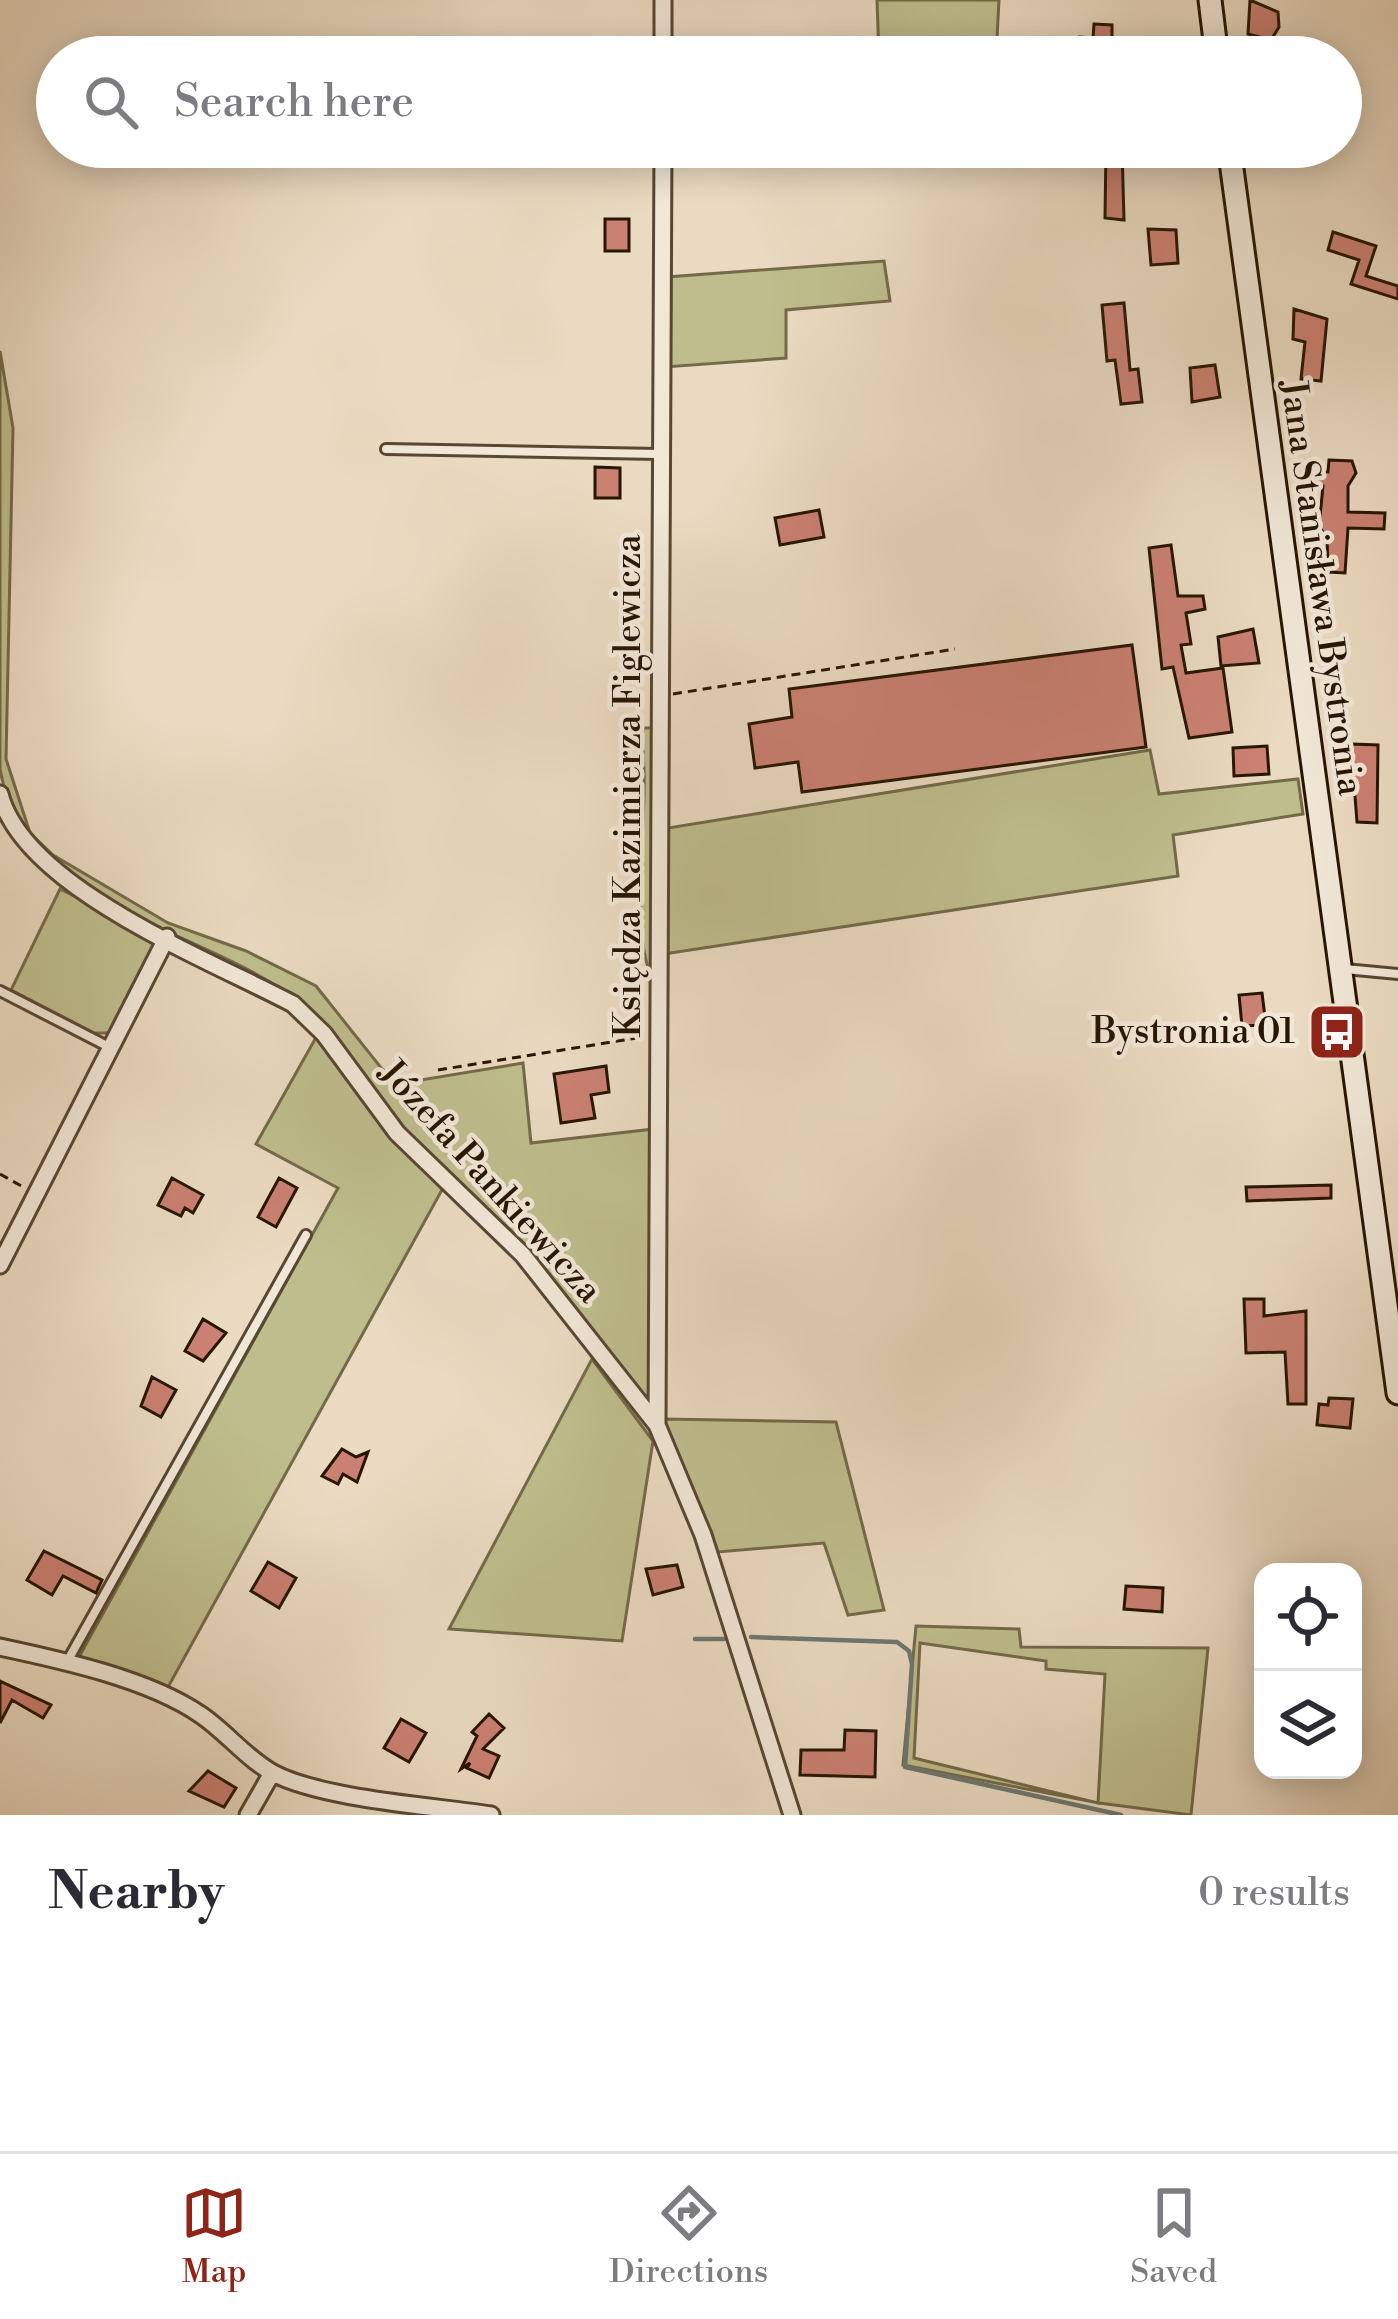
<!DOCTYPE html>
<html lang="en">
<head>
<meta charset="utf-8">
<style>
	:root { --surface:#fff; --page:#f7f7f7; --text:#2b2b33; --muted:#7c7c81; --line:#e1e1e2; --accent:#8f2418 }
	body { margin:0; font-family:"Libre Bodoni",serif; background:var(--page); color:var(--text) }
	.controls { position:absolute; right:36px; bottom:36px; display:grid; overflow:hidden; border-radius:24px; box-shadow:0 6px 30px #0003 }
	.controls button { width:108px; height:108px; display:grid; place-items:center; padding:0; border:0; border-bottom:3px solid var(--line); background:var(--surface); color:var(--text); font:60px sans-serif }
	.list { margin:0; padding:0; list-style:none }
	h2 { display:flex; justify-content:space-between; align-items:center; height:156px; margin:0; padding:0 48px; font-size:51px }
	h2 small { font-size:39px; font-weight:400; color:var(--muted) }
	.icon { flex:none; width:66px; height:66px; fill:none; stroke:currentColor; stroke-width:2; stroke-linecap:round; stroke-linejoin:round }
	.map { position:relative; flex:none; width:1398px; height:1815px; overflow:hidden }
	.search { position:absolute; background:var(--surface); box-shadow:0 6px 30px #0003; left:36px; right:36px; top:36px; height:132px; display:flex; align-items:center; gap:30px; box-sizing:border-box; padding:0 42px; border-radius:66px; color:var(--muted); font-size:45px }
	.sheet { height:336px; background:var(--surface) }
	nav { display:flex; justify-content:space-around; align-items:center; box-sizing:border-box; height:168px; border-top:3px solid var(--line); background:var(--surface); font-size:33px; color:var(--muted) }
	nav a { display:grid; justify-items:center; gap:6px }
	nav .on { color:var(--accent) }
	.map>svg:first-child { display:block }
</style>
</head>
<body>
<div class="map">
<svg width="1398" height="1815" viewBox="0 0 1398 1815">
	<rect width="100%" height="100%" fill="#eadac1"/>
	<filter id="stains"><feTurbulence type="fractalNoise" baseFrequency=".00167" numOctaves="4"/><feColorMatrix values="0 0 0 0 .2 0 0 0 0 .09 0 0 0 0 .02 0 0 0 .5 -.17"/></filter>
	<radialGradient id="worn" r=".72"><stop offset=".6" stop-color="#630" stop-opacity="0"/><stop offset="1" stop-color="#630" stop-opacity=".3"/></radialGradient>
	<path fill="#bfbd8d" stroke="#736a48" stroke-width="3" fill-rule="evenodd" d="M877 0H999L996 57H879Z
		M884 261 890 301 786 310V358L665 367 667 277Z
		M0 351 13 428 6 759 30 833 53 855 168 923 246 951 316 986 382 1069 403 1083 523 1063 531 1143 654 1129 653 1410C571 1317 485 1226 405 1132 370 1091 346 1037 303 1004 206 928 23 909 0 769Z
		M640 728H655L656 990C622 916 655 811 640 728Z
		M1150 750 1159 794 1298 779 1303 814 1173 835 1178 876 664 954 668 828Z
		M60 889 161 939 111 1033H94L11 990Z
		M318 1034 443 1188 167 1689 79 1657 338 1188 256 1144Z
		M592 1359 653 1441 622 1641 449 1629Z
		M664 1419 836 1422 884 1610 848 1615 824 1543 718 1552Z
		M916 1626 1019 1629 1021 1647 1208 1648 1191 1815 1099 1803 903 1765ZM920 1643 1046 1661V1669L1105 1674 1098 1803 914 1758Z"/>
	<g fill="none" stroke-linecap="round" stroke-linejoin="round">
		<path stroke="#6d7772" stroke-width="4.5" d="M751 1637 897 1642 909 1651 912 1664 905 1767 1121 1815
			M695 1639H724"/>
	</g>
	<path fill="#ca8072" stroke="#271602" stroke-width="3" d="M1250 0 1278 12 1279 27 1271 40 1248 34Z
		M1094 24 1112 25V57H1078L1080 37 1093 38Z
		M1106 147H1122L1124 220 1105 218Z
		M605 219H629V251H605Z
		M1148 229 1176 230 1178 263 1151 265Z
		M1333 232 1376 246 1366 276 1398 286V299L1351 284 1359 260 1328 250Z
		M1124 303 1130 370 1138 369 1142 402 1121 404 1115 360 1107 361 1102 305Z
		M1294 309 1327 319 1321 381 1301 379 1305 342 1293 339Z
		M1215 365 1220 397 1192 402 1190 368Z
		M1329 460 1352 461 1356 473 1348 486V512L1385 513 1384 529 1348 528 1345 573 1328 572 1327 537 1319 527 1323 486 1313 485 1314 471 1328 472Z
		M595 467 620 468V498H595Z
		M819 510 824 537 780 545 775 518Z
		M1171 545 1178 596H1203L1205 609 1186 613 1191 644 1181 645 1186 673 1223 668 1232 732 1189 738 1173 667 1162 669 1149 548Z
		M1253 629 1259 663 1221 666 1218 637Z
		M1132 645 1146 747 802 792 798 762 755 768 749 724 792 717 789 689Z
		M1351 744 1378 745 1377 823 1357 822Z
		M1267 746 1269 774 1234 776 1233 748Z
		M1262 993 1266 1025 1242 1026 1239 995Z
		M606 1066 609 1092 591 1095 595 1118 561 1123 554 1074Z
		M172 1178 203 1195 193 1213 185 1208 181 1216 158 1205Z
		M279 1178 297 1188 276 1227 258 1217Z
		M1331 1185V1198L1247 1201 1246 1187Z
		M1244 1299H1264V1316L1306 1311V1404H1288L1285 1352 1246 1353Z
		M203 1319 226 1333 203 1361 185 1351Z
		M152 1377 176 1390 161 1417 141 1406Z
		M1329 1398 1353 1399 1350 1428 1317 1425 1319 1404 1328 1405Z
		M342 1449 356 1457 368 1452 357 1482 343 1474 338 1484 322 1476Z
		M44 1551 102 1580 96 1593 63 1576 52 1595 27 1580Z
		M268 1562 296 1578 279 1608 251 1591Z
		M677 1565 683 1587 653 1595 646 1569Z
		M1126 1586 1163 1588 1162 1612 1124 1609Z
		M0 1681 51 1705 43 1718 12 1700 0 1723Z
		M489 1714 504 1728 483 1749 499 1756 489 1778 467 1768 470 1763 461 1769 477 1736 472 1732Z
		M401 1719 426 1733 409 1762 384 1748Z
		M845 1730 876 1731 875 1777 800 1775 801 1750H844Z
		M208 1771 236 1788 224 1807 189 1791Z"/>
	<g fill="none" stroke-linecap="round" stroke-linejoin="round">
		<g stroke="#584732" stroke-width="14">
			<path id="lane" d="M386 449 659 454
				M1345 969 1398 974
				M0 991 111 1048
				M68 1660 306 1235"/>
		</g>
		<g stroke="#584732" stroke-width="21">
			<path id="street" d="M663 57V0
				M0 794C24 888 210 960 293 1004L324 1034 397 1133 523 1255 657 1425 703 1535 792 1815
				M0 1265 167 937
				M657 1425 663 147
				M0 1647C61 1660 149 1679 201 1715 226 1732 247 1759 273 1773 322 1799 433 1806 491 1815
				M248 1815 272 1773"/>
		</g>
		<g stroke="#271602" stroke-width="27">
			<path id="secondary" d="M1210 0 1217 57
				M1229 147 1398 1393"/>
		</g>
		<path stroke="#271602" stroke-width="3" stroke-dasharray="9 6" stroke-linecap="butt" d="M673 694 955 649
			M438 1070 643 1037
			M0 1174 25 1188"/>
		<use href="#lane" stroke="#f1e7d7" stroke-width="8"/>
		<use href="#street" stroke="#f1e7d7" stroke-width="15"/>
		<use href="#secondary" stroke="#f1e7d7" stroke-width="21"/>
	</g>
	<defs>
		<g id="bus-square" transform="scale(3)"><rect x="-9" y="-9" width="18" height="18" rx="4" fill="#8f2418" stroke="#f1e7d7"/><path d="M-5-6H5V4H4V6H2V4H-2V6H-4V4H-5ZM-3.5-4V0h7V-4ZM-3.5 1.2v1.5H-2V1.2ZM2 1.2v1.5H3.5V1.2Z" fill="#fff"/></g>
	</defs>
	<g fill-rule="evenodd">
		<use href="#bus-square" x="1337" y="1032"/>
	</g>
	<g text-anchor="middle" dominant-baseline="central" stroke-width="9" stroke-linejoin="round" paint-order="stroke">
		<g font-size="36" fill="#271602" stroke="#f1e7d7">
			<text transform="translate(1321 588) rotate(82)">Jana Stanisława Bystronia</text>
			<text transform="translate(629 786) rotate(-90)">Księdza Kazimierza Figlewicza</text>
			<text transform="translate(490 1182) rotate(48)">Józefa Pankiewicza</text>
		</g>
		<g font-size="36" fill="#271602" stroke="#f1e7d7" text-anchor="end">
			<text x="1295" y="1032">Bystronia 01</text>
		</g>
	</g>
	<rect width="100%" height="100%" filter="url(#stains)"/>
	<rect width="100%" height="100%" fill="url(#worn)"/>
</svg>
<div class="controls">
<button><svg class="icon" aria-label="locate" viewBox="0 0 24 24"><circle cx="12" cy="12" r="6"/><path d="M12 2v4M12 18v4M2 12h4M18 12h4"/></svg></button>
<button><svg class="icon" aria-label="layers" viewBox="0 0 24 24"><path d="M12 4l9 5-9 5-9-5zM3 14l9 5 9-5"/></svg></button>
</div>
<div class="search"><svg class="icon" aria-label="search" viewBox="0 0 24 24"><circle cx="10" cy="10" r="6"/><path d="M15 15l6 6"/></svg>Search here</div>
</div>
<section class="sheet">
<h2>Nearby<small>0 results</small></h2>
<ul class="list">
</ul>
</section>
<nav>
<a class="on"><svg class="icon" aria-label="map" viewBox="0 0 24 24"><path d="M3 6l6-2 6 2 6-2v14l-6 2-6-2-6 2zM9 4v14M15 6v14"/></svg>Map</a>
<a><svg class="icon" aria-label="directions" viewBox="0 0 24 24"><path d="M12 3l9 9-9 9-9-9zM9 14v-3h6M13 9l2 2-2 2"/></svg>Directions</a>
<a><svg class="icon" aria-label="saved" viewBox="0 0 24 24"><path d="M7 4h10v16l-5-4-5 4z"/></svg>Saved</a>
</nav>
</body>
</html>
